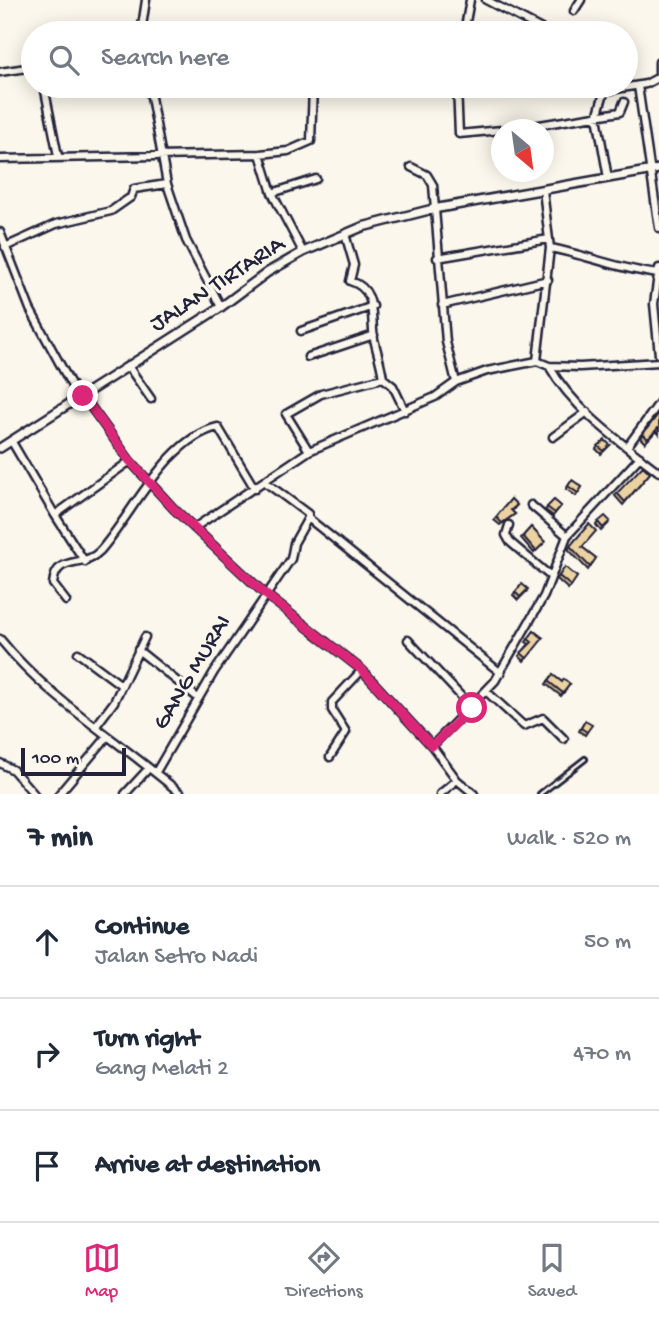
<!DOCTYPE html>
<html lang="en">
<head>
<meta charset="utf-8">
<style>
	:root { --surface:#fff; --page:#f2f2f3; --text:#1f2937; --muted:#747a83; --line:#e0e1e3; --accent:#db2777 }
	body { margin:0; font-family:"Gochi Hand",sans-serif; background:var(--page); color:var(--text) }
	.compass { position:absolute; left:491px; top:119px; width:63px; height:63px; border-radius:50%; background:var(--surface); box-shadow:0 4px 18px #0003; rotate:151deg }
	.scale { position:absolute; left:21px; bottom:18px; width:105px; box-sizing:border-box; padding-left:7px; border:4px solid #22223b; border-top:0; font-size:19px; line-height:24px; white-space:nowrap; color:#22223b; -webkit-text-stroke:5px #fbf7ec; paint-order:stroke }
	.stop { position:absolute; width:21px; height:21px; margin:-16px; border:5px solid #db2777; border-radius:50%; background:#fff }
	.stop.end { background:#db2777; border-color:#fff; box-shadow:0 2px 7px #0008 }
	.list { margin:0; padding:0; list-style:none }
	h2 { display:flex; justify-content:space-between; align-items:center; height:91px; margin:0; padding:0 28px; font-size:30px }
	h2 small { font-size:23px; font-weight:400; color:var(--muted) }
	.list li { display:grid; grid-template-columns:46px 1fr auto; gap:21px; align-items:center; box-sizing:border-box; height:112px; padding:0 28px; border-top:2px solid var(--line) }
	.list b { display:block; font-size:26px; white-space:nowrap }
	.list p { margin:0; font-size:23px; white-space:nowrap; color:var(--muted) }
	.list em { font-size:23px; font-style:normal; color:var(--muted) }
	.icon { flex:none; width:38px; height:38px; fill:none; stroke:currentColor; stroke-width:2; stroke-linecap:round; stroke-linejoin:round }
	.map { position:relative; flex:none; width:659px; height:794px; overflow:hidden }
	.search { position:absolute; background:var(--surface); box-shadow:0 4px 18px #0003; left:21px; right:21px; top:21px; height:77px; display:flex; align-items:center; gap:18px; box-sizing:border-box; padding:0 24px; border-radius:38px; color:var(--muted); font-size:26px }
	.sheet { height:427px; background:var(--surface) }
	nav { display:flex; justify-content:space-around; align-items:center; box-sizing:border-box; height:98px; border-top:2px solid var(--line); background:var(--surface); font-size:19px; color:var(--muted) }
	nav a { display:grid; justify-items:center; gap:4px }
	nav .on { color:var(--accent) }
	.map>svg:first-child { display:block }
</style>
</head>
<body>
<div class="map">
<svg width="659" height="794" viewBox="0 0 659 794">
	<rect width="100%" height="100%" fill="#fbf7ec"/>
	<filter id="ink" filterUnits="userSpaceOnUse"><feTurbulence type="fractalNoise" baseFrequency=".0143" numOctaves="2"/><feDisplacementMap in="SourceGraphic" scale="14" xChannelSelector="R" yChannelSelector="G"/><feConvolveMatrix kernelMatrix="1 2 1 2 8 2 1 2 1" color-interpolation-filters="sRGB"/></filter>
	<g filter="url(#ink)">
		<g fill="none" stroke-linecap="round" stroke-linejoin="round">
			<g stroke="#22223b" stroke-width="8">
				<path id="service" d="M540 794 585 759"/>
			</g>
			<g stroke="#22223b" stroke-width="11">
				<path id="minor" d="M486 0 549 33
					M574 11 581 0
					M141 33 146 0
					M464 33 470 0
					M659 62V75
					M0 72 33 67
					M44 86 58 156
					M149 86 167 184 186 240 221 307
					M457 86 459 134 502 130
					M606 86 597 117 608 178
					M638 86 659 228
					M604 91 646 84 659 77
					M508 130 620 112 624 102
					M260 154 272 193 303 252
					M0 159 260 154 288 151 311 141 313 86
					M411 167 427 175 433 185 446 342 456 382
					M272 193 316 179
					M0 232 30 309 79 399
					M345 234 354 265 350 281C378 289 370 317 374 339 377 352 381 364 383 378
					M5 247 56 224 111 211 131 197 134 189 167 184
					M550 248C587 255 621 270 659 274
					M437 258 549 239
					M659 268 654 304 659 355
					M442 305 548 280
					M301 331 373 306
					M308 357 374 335
					M537 361 550 248 543 190
					M128 366 151 399
					M549 366C573 409 620 442 659 472
					M83 396 130 461 174 509 265 594 362 670 432 746 457 780 474 794
					M553 437 587 412
					M12 442 55 515 130 461
					M627 447 659 403
					M309 451 286 414 321 394 383 378 393 386 405 411
					M265 482 308 514V518L501 673
					M531 505 567 536
					M55 515 85 562
					M509 525 506 535 510 542 550 576
					M194 528 309 451 435 397 456 382 487 371 537 361 549 366 580 367 659 362
					M66 601 53 584C56 553 83 569 100 551 132 515 167 438 218 427L255 489
					M0 639C50 701 121 742 181 794
					M408 640 472 708
					M138 650 198 698
					M78 653 121 685
					M487 692 524 726 543 718 564 739
					M96 726 114 702 145 637
					M432 746 495 681 544 596 567 536 640 457
					M330 757 346 732 332 710V702L362 670
					M0 763 13 770 34 794
					M156 772 214 672 291 559 294 543 308 518
					M59 794 107 737
					M125 794 149 768
					M440 794 457 780"/>
			</g>
			<g stroke="#22223b" stroke-width="12">
				<path id="tertiary" d="M0 448 221 307 268 272 303 252 362 227 433 209 659 169"/>
			</g>
			<use href="#service" stroke="#fbf7ec" stroke-width="2.5"/>
			<use href="#minor" stroke="#fbf7ec" stroke-width="6"/>
			<use href="#tertiary" stroke="#fbf7ec" stroke-width="7"/>
		</g>
		<path fill="#ccb58a" stroke="#22223b" stroke-width="2" d="M659 413V434L656 431 645 443 640 438Z
			M610 445 601 454 596 449 598 446Z
			M650 473 623 505 615 496 617 493Z
			M572 480 582 487 576 496 566 489Z
			M511 499 517 505 512 511 515 514 500 525 494 520Z
			M554 500 561 506 553 516 545 510Z
			M598 522 608 524 601 531 596 525Z
			M589 524 582 547 596 558 588 570 568 549Z
			M531 527 545 542 534 553 521 538Z
			M565 567 577 577 568 589 557 579Z
			M515 592H526L518 600 513 595Z
			M534 631 543 638 524 661 519 656 529 644 526 642Z
			M553 675 562 682 570 684 561 696 546 684Z
			M585 721 587 732 585 735 579 731Z"/>
		<path fill="#edd2a1" stroke="#22223b" stroke-width="2" d="M659 413V427L648 439 643 434Z
			M605 440 610 445 604 451 598 446Z
			M643 466 650 473 625 502 617 493Z
			M572 480 582 487 578 493 568 486Z
			M511 499 517 505 511 510 515 514 502 523 496 517Z
			M554 500 561 506 555 513 547 507Z
			M605 516 610 521 603 528 598 522Z
			M589 524 596 531 582 547 596 558 590 567 570 546Z
			M531 527 545 542 536 551 523 536Z
			M565 567 577 577 571 586 559 576Z
			M522 584 528 589 520 597 515 592Z
			M534 631 543 638 527 658 521 653 532 642 528 639Z
			M553 675 562 682 564 679 570 684 563 693 548 681Z
			M585 721 592 725 587 732 581 728Z"/>
	</g>
	<g fill="none" stroke-linecap="round" stroke-linejoin="round" filter="url(#ink)">
		<path stroke="#db2777" stroke-width="9" d="M83 396 130 461 174 509 265 594 362 670 432 746 472 708"/>
	</g>
	<g text-anchor="middle" dominant-baseline="central" stroke-width="6" stroke-linejoin="round" paint-order="stroke">
		<g font-size="24" fill="#22223b" stroke="#fbf7ec">
			<text transform="translate(218 285) rotate(-33)">JALAN TIRTARIA</text>
			<text transform="translate(193 673) rotate(-59)">GANG MURAI</text>
		</g>
	</g>
</svg>
<svg class="compass" viewBox="-18 -18 36 36"><path d="M0-13l5 13h-10z" fill="#e53935"/><path d="M0 13l5-13h-10z" fill="#747a83"/></svg>
<div class="scale">100 m</div>
<div class="stop" style="left:472px;top:708px"></div>
<div class="stop end" style="left:83px;top:396px"></div>
<div class="search"><svg class="icon" aria-label="search" viewBox="0 0 24 24"><circle cx="10" cy="10" r="6"/><path d="M15 15l6 6"/></svg>Search here</div>
</div>
<section class="sheet">
<h2>7 min<small>Walk · 520 m</small></h2>
<ul class="list">
<li><svg class="icon" aria-label="ahead" viewBox="0 0 24 24"><path d="M12 20V5M6 11l6-6 6 6"/></svg><div><b>Continue</b><p>Jalan Setro Nadi</p></div><em>50 m</em></li>
<li><svg class="icon" aria-label="right" viewBox="0 0 24 24"><path d="M7 20v-9h11M14 6l5 5-5 5"/></svg><div><b>Turn right</b><p>Gang Melati 2</p></div><em>470 m</em></li>
<li><svg class="icon" aria-label="arrive" viewBox="0 0 24 24"><path d="M6 21V4h12l-3 4 3 4H6"/></svg><div><b>Arrive at destination</b></div></li>
</ul>
</section>
<nav>
<a class="on"><svg class="icon" aria-label="map" viewBox="0 0 24 24"><path d="M3 6l6-2 6 2 6-2v14l-6 2-6-2-6 2zM9 4v14M15 6v14"/></svg>Map</a>
<a><svg class="icon" aria-label="directions" viewBox="0 0 24 24"><path d="M12 3l9 9-9 9-9-9zM9 14v-3h6M13 9l2 2-2 2"/></svg>Directions</a>
<a><svg class="icon" aria-label="saved" viewBox="0 0 24 24"><path d="M7 4h10v16l-5-4-5 4z"/></svg>Saved</a>
</nav>
</body>
</html>
